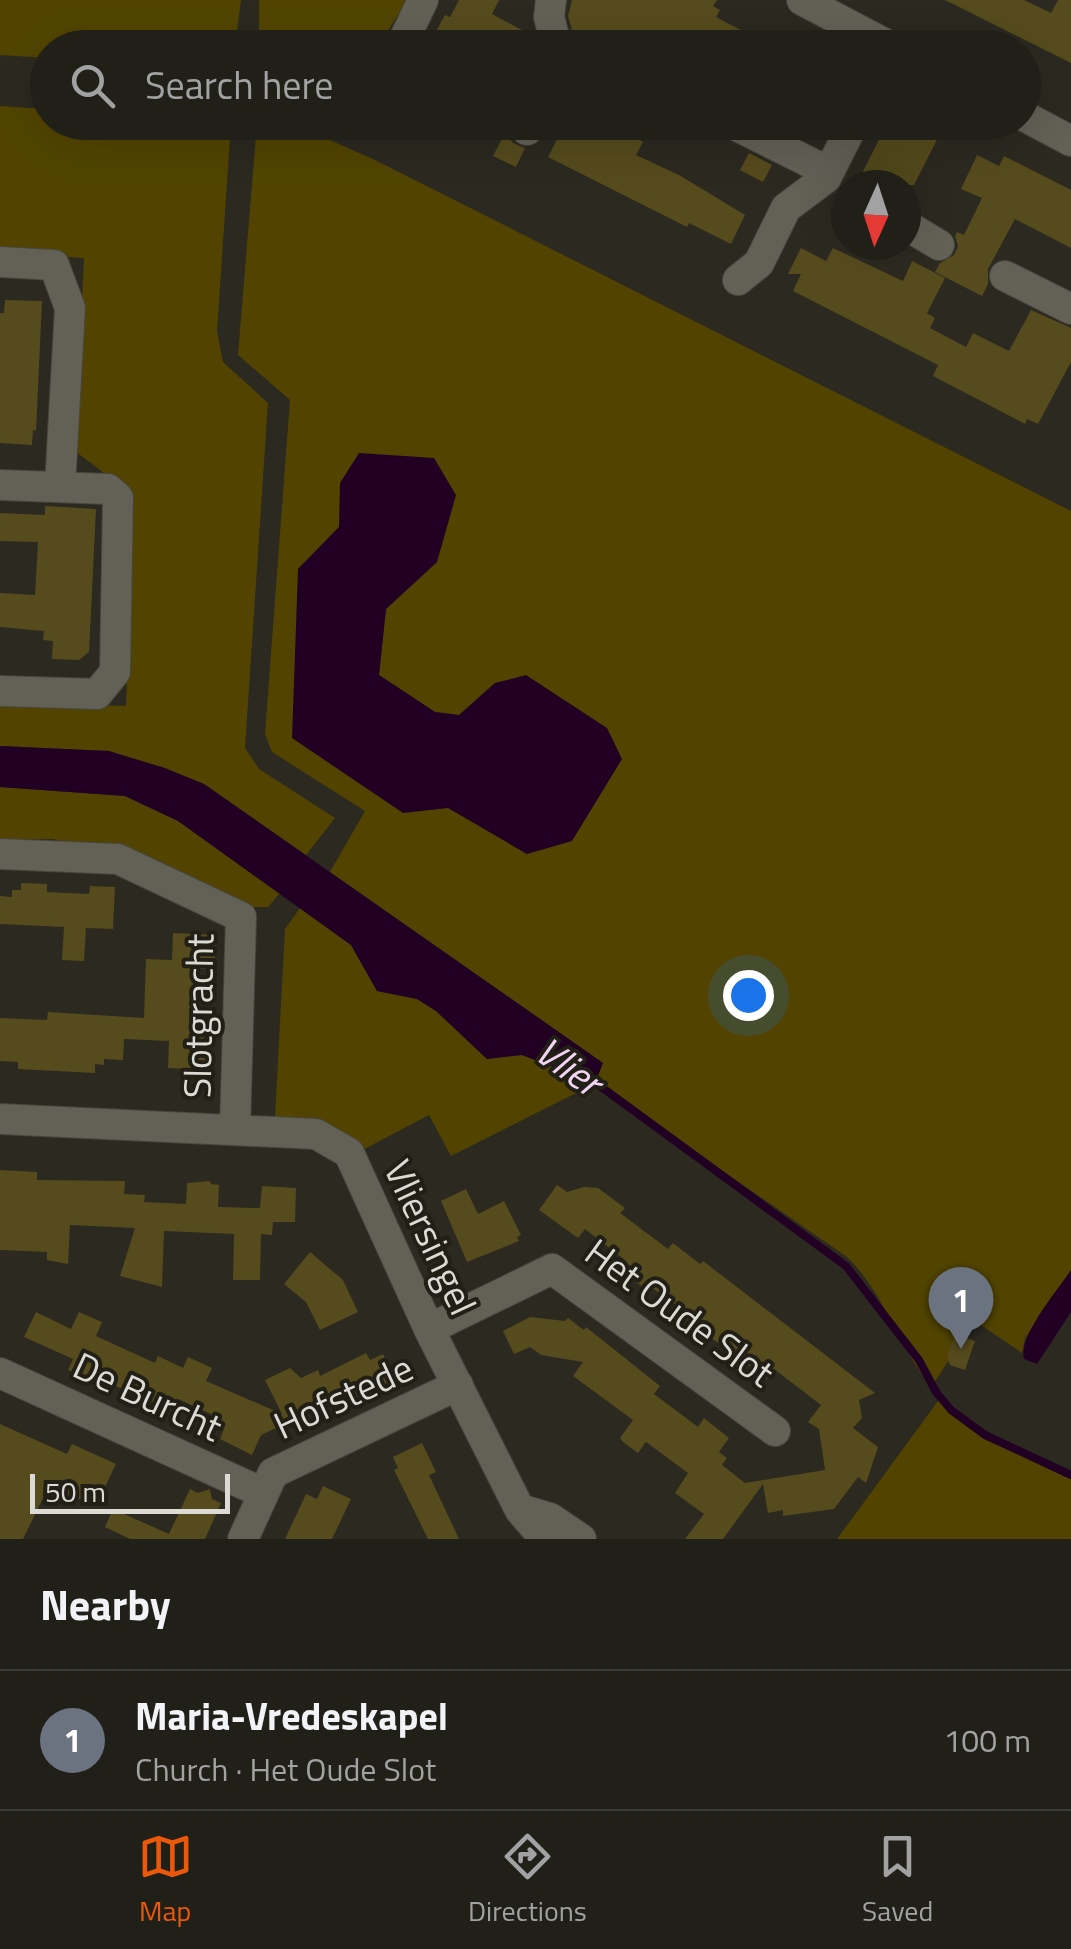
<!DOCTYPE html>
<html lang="en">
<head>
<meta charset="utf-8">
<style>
	:root { --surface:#201f18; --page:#2d2c25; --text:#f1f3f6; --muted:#a2a2a2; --line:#3d3d37; --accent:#ea580c }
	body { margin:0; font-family:"Titillium Web",sans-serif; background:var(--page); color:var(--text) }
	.compass { position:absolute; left:831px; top:170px; width:90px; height:90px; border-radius:50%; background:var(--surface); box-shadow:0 10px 40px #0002; rotate:183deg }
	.scale { position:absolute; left:30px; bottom:25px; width:200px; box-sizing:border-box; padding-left:10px; border:5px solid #dbdad4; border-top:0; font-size:28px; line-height:35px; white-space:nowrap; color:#dbdad4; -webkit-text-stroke:8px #211f16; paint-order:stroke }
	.you { position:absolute; left:748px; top:995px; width:35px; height:35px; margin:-25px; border:8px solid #fff; border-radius:50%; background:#1a73e8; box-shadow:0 0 0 15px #1a73e833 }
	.badge { display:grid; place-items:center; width:65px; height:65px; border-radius:50%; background:var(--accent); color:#fff; font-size:32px; font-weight:700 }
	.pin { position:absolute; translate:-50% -82px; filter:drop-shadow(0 2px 5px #0008) }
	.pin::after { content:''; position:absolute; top:52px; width:35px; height:30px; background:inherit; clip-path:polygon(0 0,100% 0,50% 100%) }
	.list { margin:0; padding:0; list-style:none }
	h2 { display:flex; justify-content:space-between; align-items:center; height:130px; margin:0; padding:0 40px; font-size:42px }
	h2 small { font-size:32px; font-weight:400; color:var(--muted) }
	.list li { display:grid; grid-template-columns:65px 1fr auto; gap:30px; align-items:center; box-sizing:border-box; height:140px; padding:0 40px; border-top:2px solid var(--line) }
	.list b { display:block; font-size:38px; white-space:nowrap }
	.list p { margin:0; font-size:32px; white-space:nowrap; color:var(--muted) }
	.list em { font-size:32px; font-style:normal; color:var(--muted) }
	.icon { flex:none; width:55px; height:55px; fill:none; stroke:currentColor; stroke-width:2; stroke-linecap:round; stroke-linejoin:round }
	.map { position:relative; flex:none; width:1071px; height:1539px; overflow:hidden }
	.search { position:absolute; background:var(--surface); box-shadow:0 10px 40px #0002; left:30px; right:30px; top:30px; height:110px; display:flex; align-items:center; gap:25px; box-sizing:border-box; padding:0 35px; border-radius:55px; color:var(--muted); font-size:38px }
	.sheet { height:270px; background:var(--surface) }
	nav { display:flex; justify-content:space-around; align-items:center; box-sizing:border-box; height:140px; border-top:2px solid var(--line); background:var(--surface); font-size:28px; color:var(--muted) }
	nav a { display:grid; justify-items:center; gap:5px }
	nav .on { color:var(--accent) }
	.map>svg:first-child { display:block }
</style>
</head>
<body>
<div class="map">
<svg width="1071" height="1539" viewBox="0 0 1071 1539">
	<rect width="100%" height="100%" fill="#2b2920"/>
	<path fill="#524400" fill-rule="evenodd" d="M0 0H241L235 47 48 48 47 58 0 55Z
		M259 0H407L378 47 259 48Z
		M0 106 47 109 48 122 231 123 217 331 223 362 268 403 245 748 259 769 335 818 306 855 204 784 109 751 0 746V703L126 706 134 496 75 451 84 258 0 252Z
		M257 123H291L375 160 1071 511V1270L1025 1338 1022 1353 975 1321 931 1387C899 1346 884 1293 847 1257L596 1083 451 1156 429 1115 355 1154 326 1125 275 1117 285 929 300 908 351 945 377 991 417 999 436 1011 487 1059 522 1055 595 1083 603 1063 330 872 365 811 272 752 265 734 290 400 238 355ZM339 527 437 562 386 609 379 675 435 712 459 715 495 683 527 854 448 807 403 813 298 569Z
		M0 787 125 796 178 821 280 893 268 907H253L182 876 107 852 53 839 0 840Z
		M941 1397 979 1429 1071 1472V1539H837Z"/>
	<path fill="#210024" d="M359 453 434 458 456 495 437 562 386 609 379 675 435 712 459 715 495 683 526 675 607 728 622 759 572 841 527 854 448 808 403 813 292 738 298 569 339 527 340 483Z
		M0 746 109 751 165 768 204 784 603 1063 595 1083 522 1055 487 1059 436 1011 417 999 377 991 351 945 178 821 125 796 0 787Z
		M1071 1270V1312L1037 1364 1024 1359C1018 1336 1057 1291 1071 1270Z"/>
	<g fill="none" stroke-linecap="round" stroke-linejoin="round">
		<path stroke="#210024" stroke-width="8" d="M589 1078 846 1266 919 1360 936 1392 951 1410 985 1435 1071 1475"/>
	</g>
	<path fill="#564b1d" d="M459 0H499L492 14 535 37 538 48H434L440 37 435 34 440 24 445 15 450 17Z
		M572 0H717L713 6 720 10 716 17 775 48H604L572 30 568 16Z
		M945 0H1024L1051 13 1058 0H1071V63Z
		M566 122H610L643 142 636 155 679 175 745 215 731 244 689 223 687 227 548 157Z
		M888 122H946L914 185H856Z
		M505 133 513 143 525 148 516 167 493 156Z
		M749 153 772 165 763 182 740 170Z
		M977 155 999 166 1004 156 1071 190V248L1015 219 988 269V284L982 296 935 272 940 263 954 255 958 246 955 236 957 232 964 235 982 198 961 189Z
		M801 248 826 261 833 248 903 281 912 261 945 278 927 313 935 318 930 328 966 347 973 333 1009 351 1031 310 1071 328V362L1038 424 1027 419 1025 424 933 376 938 365 793 291 801 274H788Z
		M5 300 42 301 36 431 33 430 32 445 0 443V313H4Z
		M45 506 96 509 89 652 79 660 52 659 53 641 43 640 44 631 0 627V593L35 595 38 542 0 541V513L45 515Z
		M21 883 47 884V892L89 894 90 886 115 887 113 929 86 928 84 961 62 960 64 927 0 924V896L12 897V890H21Z
		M173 933 216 935 215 960H207L206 969H200L197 1035H204L203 1044H211L210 1070 168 1068 169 1041 124 1039 123 1060 104 1059V1065L95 1064V1073L18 1069V1062L0 1061V1018L47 1020 48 1012 144 1018 146 959 172 960Z
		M0 1170 37 1172V1180L125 1181 124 1194 145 1195 144 1202 186 1204 187 1183 210 1181 211 1184 219 1185 218 1207 260 1208 262 1186 296 1188 295 1222H273L272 1235 261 1234 260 1280H233L234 1234 164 1231 162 1287 120 1276 135 1228 70 1225 68 1264 47 1260V1252L0 1250Z
		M557 1185 567 1192 584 1187 598 1188 625 1208 620 1213 668 1249 673 1243 700 1264 703 1261 875 1393 859 1400 862 1418 853 1428 878 1447 866 1483 858 1477 834 1509 783 1516V1510L768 1513 763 1484 723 1539H685L704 1514 675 1493 688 1473 646 1442 638 1453 623 1442 620 1438 633 1420 573 1376 583 1362 541 1355 530 1347 514 1354 503 1331 530 1317 565 1321 568 1318 584 1330 586 1327 660 1386 654 1394 698 1427 704 1418 729 1438 719 1452 727 1458 722 1465 745 1483 825 1470 819 1429 808 1422 821 1405 774 1369 767 1379 687 1320 690 1316 647 1284 644 1288 619 1269 625 1260 585 1229 578 1238 539 1210Z
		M466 1189 478 1214 504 1201 521 1235 517 1237 519 1241 467 1262 441 1201Z
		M310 1252 343 1280 358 1312 320 1330 306 1302 284 1284Z
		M36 1312 71 1329 79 1312 102 1322 96 1336 155 1363 158 1356 183 1368 188 1357 212 1368 206 1381 282 1414 265 1380 290 1368 301 1378 318 1370 320 1376 366 1353 370 1360 383 1354 395 1379 352 1400 349 1394 261 1435 252 1455 220 1439 224 1429 211 1423 215 1416 178 1399 172 1411 91 1375 89 1380 68 1370 73 1359 24 1337Z
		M955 1334 975 1341 965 1370 950 1365 947 1357Z
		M0 1424 67 1454 72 1444 116 1464 102 1493 65 1503 45 1494 23 1539H0Z
		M422 1443 436 1472 429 1475 459 1539H428L394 1470 398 1468 393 1457Z
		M323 1486 351 1499 332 1539H285L306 1494 317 1499Z
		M190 1489 198 1493 210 1489 212 1499 221 1503 205 1539H130L105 1527 113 1509 169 1534Z"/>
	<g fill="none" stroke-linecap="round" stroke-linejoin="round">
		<g stroke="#48453e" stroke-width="32">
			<path id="minor" d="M551 0 549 17 557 48
				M802 0 893 48
				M400 48 423 0
				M1024 116 1071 141
				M729 122 829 172
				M527 130 530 122
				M906 225 939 245
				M0 262 54 265 70 308 60 486
				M1005 276 1071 309
				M738 280 759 263 786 208 826 178 854 122
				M0 485 108 489 118 498 115 672 97 694 0 691
				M0 854 118 859 241 917 235 1130
				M0 1119 316 1134 349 1153 429 1329 520 1510 545 1539
				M429 1329 552 1269 775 1431
				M0 1373 263 1493
				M526 1511 550 1518 581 1539
				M243 1539 273 1473 458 1385"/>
		</g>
		<use href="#minor" stroke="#636156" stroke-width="30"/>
	</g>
	<g text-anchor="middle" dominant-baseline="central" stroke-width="8" stroke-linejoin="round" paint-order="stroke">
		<g font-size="38" fill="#dbdad4" stroke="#211f16">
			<text transform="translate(198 1016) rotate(-89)">Slotgracht</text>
			<text transform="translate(431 1237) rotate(65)">Vliersingel</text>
			<text transform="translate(680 1312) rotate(36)">Het Oude Slot</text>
			<text transform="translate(148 1396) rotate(25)">De Burcht</text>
			<text transform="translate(343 1396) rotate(-25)">Hofstede</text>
		</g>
		<g font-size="40" font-style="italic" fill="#f4d4f5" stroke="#211f16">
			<text transform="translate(569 1066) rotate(36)">Vlier</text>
		</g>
	</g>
</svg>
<svg class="compass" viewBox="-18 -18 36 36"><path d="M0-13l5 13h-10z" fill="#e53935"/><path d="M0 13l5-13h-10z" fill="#a2a2a2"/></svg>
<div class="scale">50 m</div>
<div class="you"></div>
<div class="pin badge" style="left:961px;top:1349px;background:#6b7280">1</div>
<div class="search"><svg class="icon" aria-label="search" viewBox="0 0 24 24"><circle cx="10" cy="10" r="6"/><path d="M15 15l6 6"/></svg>Search here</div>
</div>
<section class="sheet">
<h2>Nearby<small></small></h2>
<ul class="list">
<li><span class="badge" style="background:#6b7280">1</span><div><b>Maria-Vredeskapel</b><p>Church · Het Oude Slot</p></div><em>100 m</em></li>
</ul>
</section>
<nav>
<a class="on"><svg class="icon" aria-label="map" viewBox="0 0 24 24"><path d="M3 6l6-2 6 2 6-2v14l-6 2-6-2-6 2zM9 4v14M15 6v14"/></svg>Map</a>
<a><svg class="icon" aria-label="directions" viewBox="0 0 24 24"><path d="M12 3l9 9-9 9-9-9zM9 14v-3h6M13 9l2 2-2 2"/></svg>Directions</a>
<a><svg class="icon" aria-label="saved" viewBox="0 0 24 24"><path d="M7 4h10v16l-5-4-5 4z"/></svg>Saved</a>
</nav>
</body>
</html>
